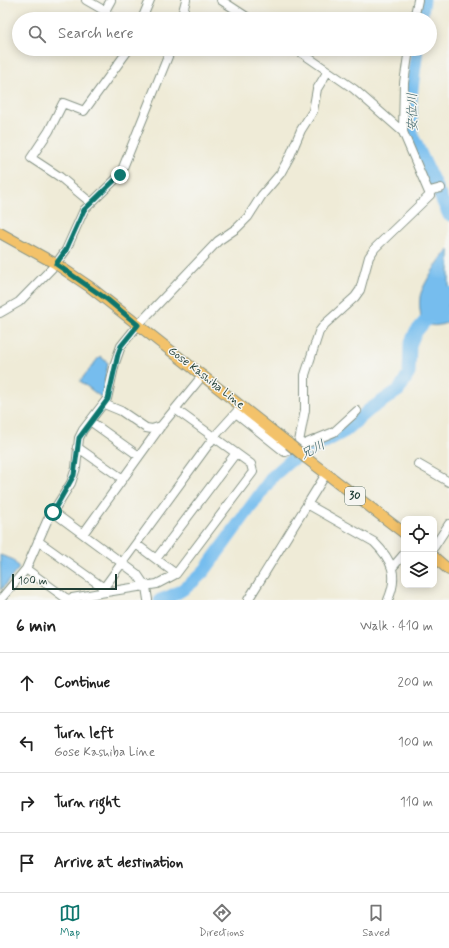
<!DOCTYPE html>
<html lang="en">
<head>
<meta charset="utf-8">
<style>
	:root { --surface:#fff; --page:#f2f2f2; --text:#222; --muted:#767676; --line:#e0e0e0; --accent:#0f766e }
	body { margin:0; font-family:Mynerve,"Klee One",sans-serif; background:var(--page); color:var(--text) }
	.controls { position:absolute; right:12px; bottom:12px; display:grid; overflow:hidden; border-radius:8px; box-shadow:0 2px 10px #0003 }
	.controls button { width:36px; height:36px; display:grid; place-items:center; padding:0; border:0; border-bottom:1px solid var(--line); background:var(--surface); color:var(--text); font:20px sans-serif }
	.scale { position:absolute; left:12px; bottom:10px; width:105px; box-sizing:border-box; padding-left:4px; border:2px solid #1f3d34; border-top:0; font-size:11px; line-height:14px; white-space:nowrap; color:#1f3d34; -webkit-text-stroke:3px #f6f6f2; paint-order:stroke }
	.stop { position:absolute; width:12px; height:12px; margin:-9px; border:3px solid #0f766e; border-radius:50%; background:#fff }
	.stop.end { background:#0f766e; border-color:#fff; box-shadow:0 1px 4px #0008 }
	.list { margin:0; padding:0; list-style:none }
	h2 { display:flex; justify-content:space-between; align-items:center; height:52px; margin:0; padding:0 16px; font-size:17px }
	h2 small { font-size:13px; font-weight:400; color:var(--muted) }
	.list li { display:grid; grid-template-columns:26px 1fr auto; gap:12px; align-items:center; box-sizing:border-box; height:60px; padding:0 16px; border-top:1px solid var(--line) }
	.list b { display:block; font-size:15px; white-space:nowrap }
	.list p { margin:0; font-size:13px; white-space:nowrap; color:var(--muted) }
	.list em { font-size:13px; font-style:normal; color:var(--muted) }
	.icon { flex:none; width:22px; height:22px; fill:none; stroke:currentColor; stroke-width:2; stroke-linecap:round; stroke-linejoin:round }
	.map { position:relative; flex:none; width:449px; height:600px; overflow:hidden }
	.search { position:absolute; background:var(--surface); box-shadow:0 2px 10px #0003; left:12px; right:12px; top:12px; height:44px; display:flex; align-items:center; gap:10px; box-sizing:border-box; padding:0 14px; border-radius:22px; color:var(--muted); font-size:15px }
	.sheet { height:292px; background:var(--surface) }
	nav { display:flex; justify-content:space-around; align-items:center; box-sizing:border-box; height:56px; border-top:1px solid var(--line); background:var(--surface); font-size:11px; color:var(--muted) }
	nav a { display:grid; justify-items:center; gap:2px }
	nav .on { color:var(--accent) }
	.map>svg:first-child { display:block }
</style>
</head>
<body>
<div class="map">
<svg width="449" height="600" viewBox="0 0 449 600">
	<rect width="100%" height="100%" fill="#f6f6f2"/>
	<filter id="ink" filterUnits="userSpaceOnUse"><feTurbulence type="fractalNoise" baseFrequency=".025" numOctaves="2"/><feDisplacementMap in="SourceGraphic" scale="8" xChannelSelector="R" yChannelSelector="G"/><feConvolveMatrix kernelMatrix="1 2 1 2 8 2 1 2 1" color-interpolation-filters="sRGB"/></filter>
	<filter id="wash" filterUnits="userSpaceOnUse"><feTurbulence type="fractalNoise" baseFrequency=".012" numOctaves="4" result="noise"/><feDisplacementMap in="SourceGraphic" scale="16" xChannelSelector="R" yChannelSelector="G"/><feGaussianBlur stdDeviation="0.9" result="paint"/><feColorMatrix in="noise" values="0 0 0 0 0 0 0 0 0 0 0 0 0 0 0 0 0 1.4 0 .05"/><feComposite in="paint" operator="in"/></filter>
	<g filter="url(#wash)">
		<rect width="100%" height="100%" fill="#efebd7"/>
		<path fill="#76bdee" stroke="#4a7d91" d="M449 249V322C439 326 431 328 422 321 420 313 419 305 420 297 421 287 442 255 449 249Z
			M100 356 108 363 102 398 80 381Z
			M0 555 12 559 19 568 1 590Z"/>
		<g fill="none" stroke-linecap="round" stroke-linejoin="round">
			<path stroke="#76bdee" stroke-width="13" d="M421 19 424 0
				M417 49 411 97V133L449 215
				M160 600C178 595 192 584 205 570L273 476 290 461 345 431 369 410 399 390 409 373 410 345 415 333 449 293"/>
		</g>
	</g>
	<g filter="url(#ink)">
		<g fill="none" stroke-linecap="round" stroke-linejoin="round">
			<g stroke="#879486" stroke-width="10">
				<path id="minor" d="M86 0 105 11 112 19
					M221 0 250 19
					M105 11 111 0
					M142 19 150 0
					M181 19 186 0
					M414 19 418 0
					M296 49 354 89 403 132
					M430 191 441 188
					M90 202 60 177 31 158 49 131 63 103 84 111 129 49
					M0 313 19 302 56 264 66 250 84 210 120 175 171 49
					M104 404 121 411 146 428 152 429 161 426
					M236 413 285 452 334 432 357 411
					M90 421 139 456
					M77 447 123 479
					M298 447 305 410V375L319 332 325 324 355 297 360 290 369 257 375 248 430 195 403 132 404 83 409 49
					M418 464 449 482
					M307 504 374 542C392 560 399 575 388 600
					M53 512 137 574 146 587 148 600
					M83 534 161 426 203 375
					M38 541 104 588
					M136 544 176 574 253 472 251 464 175 409
					M434 547 449 524
					M156 559 236 453
					M392 568 404 554
					M26 569 67 599 100 593 214 437 242 406
					M100 593 157 584 176 574
					M0 600 26 569 47 521 71 483 76 468 79 438 83 430 107 399 115 363 121 346 138 325 218 241 237 228 248 217 262 195 280 174 290 156 301 130 313 111 317 89 328 71
					M248 600 326 474"/>
			</g>
			<g stroke="#879486" stroke-width="12">
				<path id="major" d="M0 233 56 264 90 287 289 444
					M306 458 404 533
					M434 557 449 570"/>
			</g>
			<use href="#minor" stroke="#fff" stroke-width="8"/>
			<use href="#major" stroke="#f3c26a" stroke-width="10"/>
			<g stroke="#879486" stroke-width="12" stroke-linecap="butt">
				<path id="major-bridge" d="M289 444 306 458"/>
			</g>
			<use href="#major-bridge" stroke="#f3c26a" stroke-width="10"/>
		</g>
	</g>
	<g fill="none" stroke-linecap="round" stroke-linejoin="round" filter="url(#ink)">
		<path stroke="#0f766e" stroke-width="5" d="M53 512 74 475 79 438 108 399 118 354 121 346 138 325 108 300 56 264 66 250 84 210 120 175"/>
	</g>
	<g text-anchor="middle" dominant-baseline="central" stroke-width="3" stroke-linejoin="round" paint-order="stroke">
		<rect fill="#f6f6f2" stroke="#60746d" stroke-width="1" x="345" y="487" width="20" height="18" rx="3"/>
		<g font-size="11" font-weight="bold" fill="#1f3d34">
			<text x="355" y="496">30</text>
		</g>
		<g font-size="12" fill="#1f3d34" stroke="#f6f6f2">
			<text transform="translate(206 378) rotate(38)">Gose Kashiba Line</text>
		</g>
		<g font-size="13" font-style="italic" fill="#355d62" stroke="#f6f6f2">
			<text transform="translate(413 112) rotate(-91)">安位川</text>
			<text transform="translate(313 450) rotate(-27)">兄川</text>
		</g>
	</g>
</svg>
<div class="controls">
<button><svg class="icon" aria-label="locate" viewBox="0 0 24 24"><circle cx="12" cy="12" r="6"/><path d="M12 2v4M12 18v4M2 12h4M18 12h4"/></svg></button>
<button><svg class="icon" aria-label="layers" viewBox="0 0 24 24"><path d="M12 4l9 5-9 5-9-5zM3 14l9 5 9-5"/></svg></button>
</div>
<div class="scale">100 m</div>
<div class="stop" style="left:53px;top:512px"></div>
<div class="stop end" style="left:120px;top:175px"></div>
<div class="search"><svg class="icon" aria-label="search" viewBox="0 0 24 24"><circle cx="10" cy="10" r="6"/><path d="M15 15l6 6"/></svg>Search here</div>
</div>
<section class="sheet">
<h2>6 min<small>Walk · 410 m</small></h2>
<ul class="list">
<li><svg class="icon" aria-label="ahead" viewBox="0 0 24 24"><path d="M12 20V5M6 11l6-6 6 6"/></svg><div><b>Continue</b></div><em>200 m</em></li>
<li><svg class="icon" aria-label="left" viewBox="0 0 24 24"><path d="M17 20v-9H6M10 6l-5 5 5 5"/></svg><div><b>Turn left</b><p>Gose Kashiba Line</p></div><em>100 m</em></li>
<li><svg class="icon" aria-label="right" viewBox="0 0 24 24"><path d="M7 20v-9h11M14 6l5 5-5 5"/></svg><div><b>Turn right</b></div><em>110 m</em></li>
<li><svg class="icon" aria-label="arrive" viewBox="0 0 24 24"><path d="M6 21V4h12l-3 4 3 4H6"/></svg><div><b>Arrive at destination</b></div></li>
</ul>
</section>
<nav>
<a class="on"><svg class="icon" aria-label="map" viewBox="0 0 24 24"><path d="M3 6l6-2 6 2 6-2v14l-6 2-6-2-6 2zM9 4v14M15 6v14"/></svg>Map</a>
<a><svg class="icon" aria-label="directions" viewBox="0 0 24 24"><path d="M12 3l9 9-9 9-9-9zM9 14v-3h6M13 9l2 2-2 2"/></svg>Directions</a>
<a><svg class="icon" aria-label="saved" viewBox="0 0 24 24"><path d="M7 4h10v16l-5-4-5 4z"/></svg>Saved</a>
</nav>
</body>
</html>
